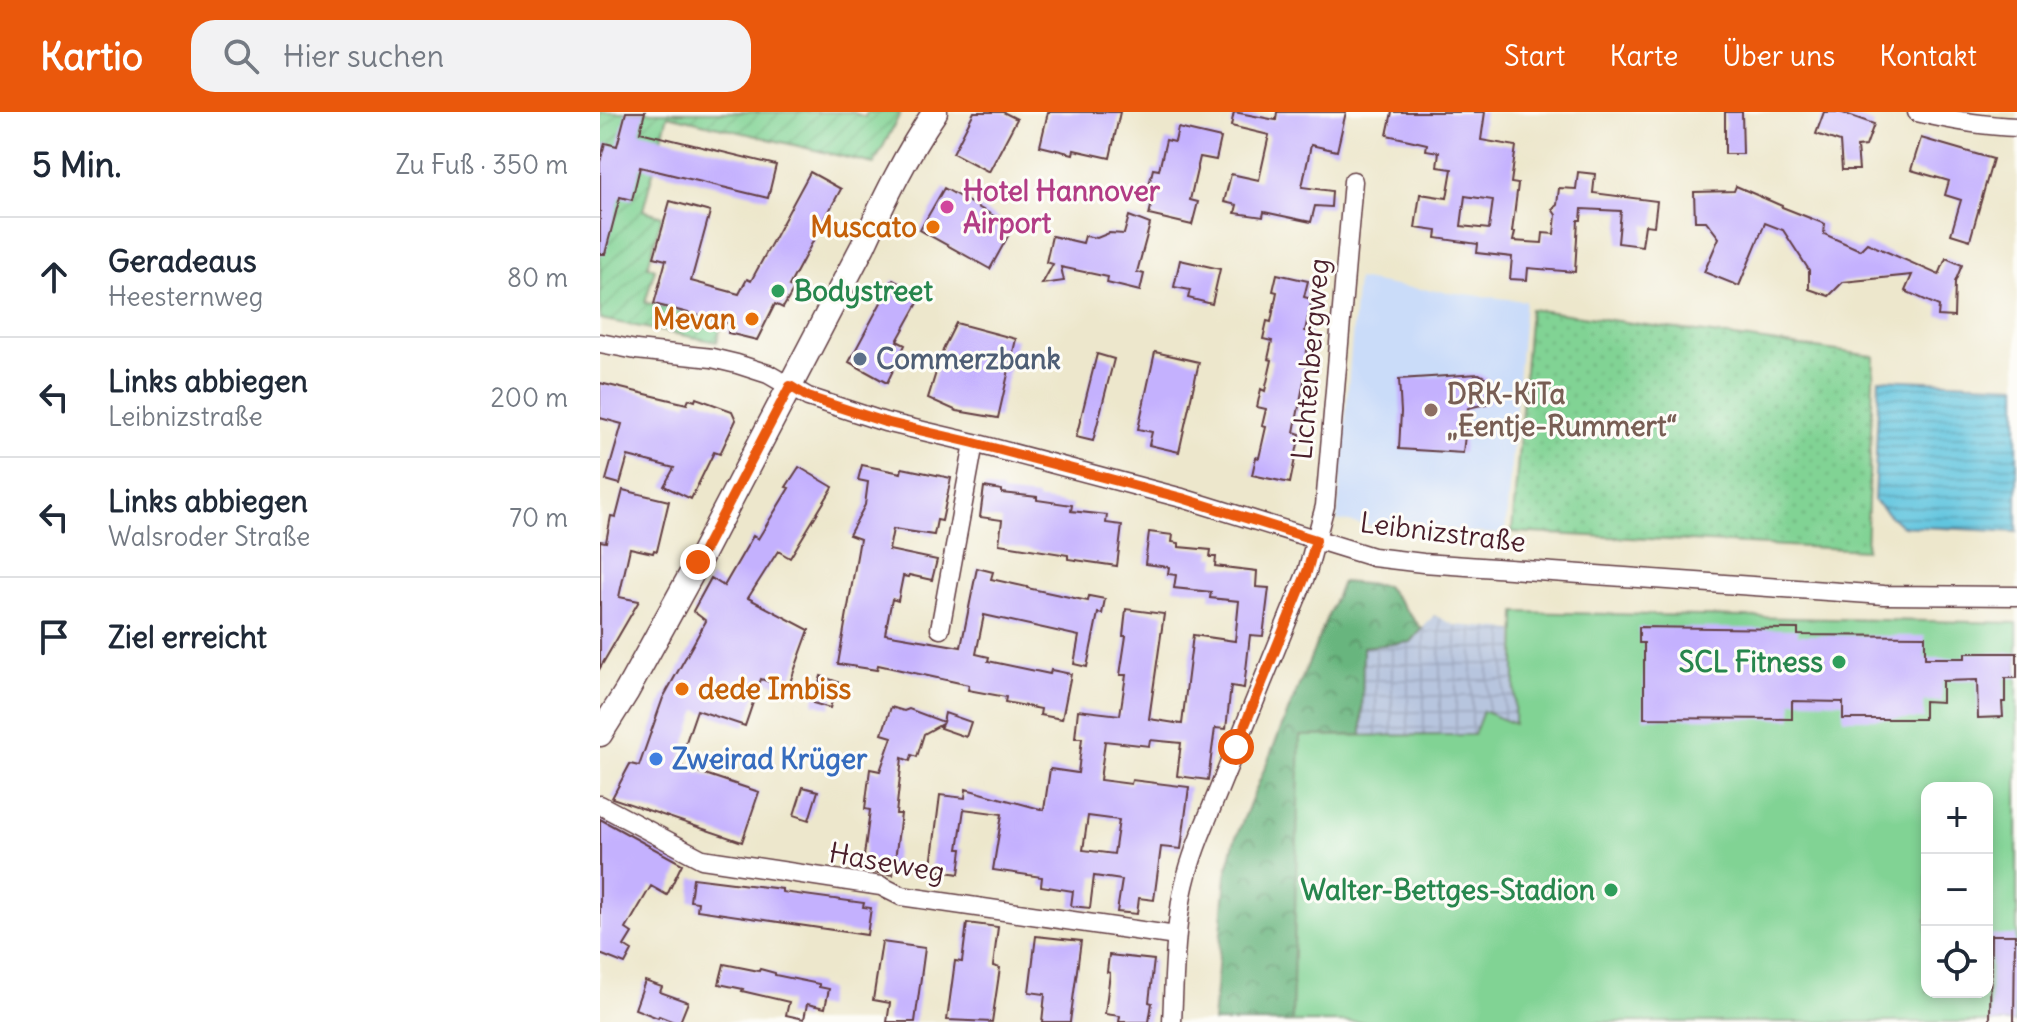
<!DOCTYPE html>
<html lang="de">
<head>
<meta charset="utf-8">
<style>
	:root { --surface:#fff; --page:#f2f2f3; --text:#1f2937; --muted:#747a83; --line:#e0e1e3; --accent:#ea580c }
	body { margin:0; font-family:Delius,sans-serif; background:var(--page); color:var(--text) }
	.controls { position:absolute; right:24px; bottom:24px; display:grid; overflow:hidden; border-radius:16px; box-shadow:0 4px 12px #0003 }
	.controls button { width:72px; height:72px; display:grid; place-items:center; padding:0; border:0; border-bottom:2px solid var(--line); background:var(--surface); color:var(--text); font:40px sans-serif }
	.stop { position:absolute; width:24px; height:24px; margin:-18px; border:6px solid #ea580c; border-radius:50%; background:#fff }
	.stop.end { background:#ea580c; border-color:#fff; box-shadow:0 2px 8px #0008 }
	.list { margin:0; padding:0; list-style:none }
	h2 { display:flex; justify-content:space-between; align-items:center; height:104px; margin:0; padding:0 32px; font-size:34px }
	h2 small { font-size:26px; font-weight:400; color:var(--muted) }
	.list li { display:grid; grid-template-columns:52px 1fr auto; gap:24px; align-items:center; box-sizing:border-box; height:120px; padding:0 32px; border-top:2px solid var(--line) }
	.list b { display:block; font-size:30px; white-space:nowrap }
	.list p { margin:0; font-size:26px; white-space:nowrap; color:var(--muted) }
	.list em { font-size:26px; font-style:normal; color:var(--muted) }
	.icon { flex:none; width:44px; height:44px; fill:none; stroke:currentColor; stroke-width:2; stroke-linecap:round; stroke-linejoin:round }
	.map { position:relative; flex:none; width:1417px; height:910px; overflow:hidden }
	header { display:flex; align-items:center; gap:48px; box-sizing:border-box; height:112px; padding:0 40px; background:var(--accent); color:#fff }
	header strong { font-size:38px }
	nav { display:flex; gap:44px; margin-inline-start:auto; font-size:28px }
	.search { width:560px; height:72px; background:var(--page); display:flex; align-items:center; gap:20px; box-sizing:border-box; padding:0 28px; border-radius:24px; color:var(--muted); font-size:30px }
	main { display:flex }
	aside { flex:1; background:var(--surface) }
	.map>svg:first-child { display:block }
</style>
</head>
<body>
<header>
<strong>Kartio</strong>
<div class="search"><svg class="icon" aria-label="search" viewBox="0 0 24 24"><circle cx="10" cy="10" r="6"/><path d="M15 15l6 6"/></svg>Hier suchen</div>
<nav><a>Start</a><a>Karte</a><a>Über uns</a><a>Kontakt</a></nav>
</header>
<main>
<aside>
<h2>5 Min.<small>Zu Fuß · 350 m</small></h2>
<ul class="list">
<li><svg class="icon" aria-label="ahead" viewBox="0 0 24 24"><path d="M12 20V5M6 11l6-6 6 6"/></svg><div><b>Geradeaus</b><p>Heesternweg</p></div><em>80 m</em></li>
<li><svg class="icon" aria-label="left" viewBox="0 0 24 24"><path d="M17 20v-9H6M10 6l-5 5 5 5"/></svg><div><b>Links abbiegen</b><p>Leibnizstraße</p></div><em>200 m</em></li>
<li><svg class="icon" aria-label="left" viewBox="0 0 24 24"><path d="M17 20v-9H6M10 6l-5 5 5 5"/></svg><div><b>Links abbiegen</b><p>Walsroder Straße</p></div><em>70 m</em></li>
<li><svg class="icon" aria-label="arrive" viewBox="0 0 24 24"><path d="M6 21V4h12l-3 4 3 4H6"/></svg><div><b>Ziel erreicht</b></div></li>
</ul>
</aside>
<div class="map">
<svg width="1417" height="910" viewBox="0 0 1417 910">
	<defs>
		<pattern id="industrial-grid" width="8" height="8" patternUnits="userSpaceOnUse" patternTransform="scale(2)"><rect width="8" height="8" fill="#b7c5de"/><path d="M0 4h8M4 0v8" fill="none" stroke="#9fa9bf"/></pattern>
		<pattern id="grass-dots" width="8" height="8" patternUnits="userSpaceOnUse" patternTransform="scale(2)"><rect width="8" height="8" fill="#81d394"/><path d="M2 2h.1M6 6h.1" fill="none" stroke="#71b580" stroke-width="1.8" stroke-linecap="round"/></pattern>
		<pattern id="forest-crowns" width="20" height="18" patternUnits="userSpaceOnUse" patternTransform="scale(2)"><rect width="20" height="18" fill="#68b57e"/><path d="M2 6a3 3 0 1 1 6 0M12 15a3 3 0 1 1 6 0" fill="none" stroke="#589367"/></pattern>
		<pattern id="garden-furrows" width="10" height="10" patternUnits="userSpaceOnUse" patternTransform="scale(2)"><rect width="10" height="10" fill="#81d394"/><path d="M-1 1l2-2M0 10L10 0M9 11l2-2" fill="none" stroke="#71b580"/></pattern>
		<pattern id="water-rules" width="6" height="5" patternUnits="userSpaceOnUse" patternTransform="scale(2)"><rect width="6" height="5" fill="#61c5df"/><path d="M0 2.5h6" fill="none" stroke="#529fb5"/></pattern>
	</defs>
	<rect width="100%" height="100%" fill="#fdfcf7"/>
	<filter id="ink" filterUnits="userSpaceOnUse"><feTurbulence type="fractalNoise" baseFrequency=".0125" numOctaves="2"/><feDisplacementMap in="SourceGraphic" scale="16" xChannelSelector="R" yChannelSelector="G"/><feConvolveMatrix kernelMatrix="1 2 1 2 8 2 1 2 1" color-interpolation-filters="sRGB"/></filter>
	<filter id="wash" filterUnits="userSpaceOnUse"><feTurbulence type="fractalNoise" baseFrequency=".006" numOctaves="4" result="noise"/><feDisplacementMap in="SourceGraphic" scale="32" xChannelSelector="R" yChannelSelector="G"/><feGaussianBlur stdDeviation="1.8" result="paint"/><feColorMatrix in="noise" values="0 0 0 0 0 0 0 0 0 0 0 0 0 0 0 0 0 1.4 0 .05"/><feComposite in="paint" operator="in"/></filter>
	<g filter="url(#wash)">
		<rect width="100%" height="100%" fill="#ede7cc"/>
		<path fill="#cadcf9" d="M757 167 795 174 925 189 905 422 795 418 737 408Z"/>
		<path fill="url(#industrial-grid)" d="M834 503 854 513 914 518V612L875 623H762L763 535 811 530Z"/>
		<path fill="url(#grass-dots)" stroke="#667960" stroke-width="2" d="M930 197 1274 244 1266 438 912 420Z"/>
		<path fill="url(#forest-crowns)" stroke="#596a54" stroke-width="2" d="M742 470 786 474 822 517 811 530 763 535 762 623 700 624 692 910H613L626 764 634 730Z"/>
		<path fill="url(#garden-furrows)" stroke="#667960" stroke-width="2" d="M0 0H252L265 5 267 0H301L274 52 68 3 43 98 62 104 48 154 55 157 45 191 54 192 122 210 117 230 0 207Z"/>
		<path fill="#81d394" stroke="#667960" stroke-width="2" fill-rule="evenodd" d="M916 500 1417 511V910H692L700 624 874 623 883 599 914 612ZM1327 676H1387V880H1327Z"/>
		<path fill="url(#water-rules)" stroke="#567285" stroke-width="2" d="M1279 267 1417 273V420L1301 414 1274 389Z"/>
		<g id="blocks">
			<path fill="#c4b1fe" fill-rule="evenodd" d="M26 0H45L40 20 176 53 168 86 40 55 32 88 20 85 5 142H0V50L5 31 17 34Z
				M374 0H403L417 7 389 60 353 41Z
				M448 0H520L510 46 474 38 473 42 440 34Z
				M634 0 676 8 677 0H746L737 39 711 33 702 75 732 79 731 95 715 94 711 110 664 100 663 105 635 101 637 93 624 90 631 62 659 68 669 23 631 14Z
				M792 0H885L881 28 916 34 911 71 918 72 912 120H915L913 129 942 131 943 121 954 122 956 103 952 97 957 93 959 76 976 77 978 60 995 62 993 81 1057 89 1054 114 1045 113 1042 134 1018 131 1021 99 982 97 981 108H978L975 160 928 156 927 168 910 167 912 145 877 141 878 132 836 126 837 119 815 116 820 82 847 86 852 57 837 55 839 40 826 38 827 32 787 23ZM865 84 893 88 889 117 861 114Z
				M1125 0H1142L1143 42H1125Z
				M1224 0H1240L1274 12 1266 34 1257 35 1259 58H1242L1240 30 1216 22Z
				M578 16 621 26 616 48 600 45 590 88 598 90 592 113 549 103 555 78 548 77 553 57 559 58 566 28 575 30Z
				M1321 26 1393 47 1370 128 1351 122 1361 88 1345 83 1349 69 1311 58Z
				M210 60 241 77 189 174 194 177 183 196 175 192 157 228 128 221 130 212 54 192 66 148 54 145 70 89 110 100 91 169 139 182 147 167 151 169Z
				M1136 74 1182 94V95L1225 112 1224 122 1260 138 1267 131 1339 163 1346 146 1362 153 1355 170 1354 205 1338 204 1339 194 1305 179 1312 163 1243 170 1229 184 1209 177V158L1183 118 1165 111 1139 174 1104 160 1119 126 1106 109H1095L1094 80 1134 79Z
				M344 76 413 115 390 157 320 118Z
				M529 104 550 112 537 160 544 162 540 179 507 171 508 165 461 155 464 169 442 172 453 152 446 150 452 124 483 131 485 124 497 126 509 121 524 122Z
				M580 148 620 157 612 192 588 186 590 178 574 175Z
				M677 162 708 169 704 185 712 187 705 219 711 220 704 253 707 254 694 320 700 322 690 371 652 363 656 345 659 346 666 315 662 314 666 297 657 295 661 277 665 279 672 248 668 247 672 229 663 227 667 209 671 210 677 180 673 179Z
				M293 168 322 184 297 229 305 233 287 271 249 250Z
				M356 211 416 227 398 306 357 299 328 286 344 235Z
				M555 240 599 250 579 340 549 333 552 320 538 317Z
				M497 242 514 247 493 329 476 325Z
				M879 262 890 268 893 272 894 281 890 289 886 292 868 296 863 341 799 337 801 300 799 267Z
				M0 271 87 292 89 287 95 289 96 286 132 299 136 308 120 342 114 340 91 387 64 374 74 356 28 344 20 372 6 368 22 312 0 306Z
				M262 353 301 361 302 356 351 366 342 409 337 408 334 423 293 417 289 438 337 448 332 468 309 463 308 465 303 464 298 489 292 487 285 522 361 535 377 456 393 460 391 467 427 475V476L488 489 489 484 505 487 502 502 498 501 487 555 474 552 479 524 384 503 376 542 389 545 388 549 450 562 451 558 471 562 462 607 440 603 441 597 405 590 406 585 368 578 369 573 278 553 277 558 238 552 260 427 249 423 265 393 268 370 258 368Z
				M199 355 233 375 190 446 178 439 148 486 209 518 188 576 161 567 145 614 97 598 78 653 159 680 142 730 12 686 30 652 39 654 63 586 106 509 93 499 111 466 124 474 153 424 158 427 189 376 186 375Z
				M384 375 402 378V381L437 385V388L472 393 471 399 507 403 506 411 522 413 517 454 468 447V443L399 432 402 408 380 405Z
				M23 378 69 389 57 439 54 438 53 441 30 436 19 485 39 489 0 556V429L6 430 11 404 16 405Z
				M549 420 573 423 572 430 579 431V435L611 438 610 445H616L615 454 657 459 656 475 669 476 663 524 650 523 644 576 631 574 626 617 615 616 608 668 577 664 581 631 550 628 549 634 505 629 500 668 531 672 532 668 589 675 581 737 561 735 554 788 539 786 537 802 517 800 522 768 494 764 490 796 471 794 473 779 441 774 442 765 393 758 402 702 364 697 358 737H362L359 762 334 758 331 754 340 683 365 686 366 677 444 698 450 657 478 661 482 626H475L478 598 520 603 526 563H520L526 524H523L526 497 564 502 549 607 582 612 593 523 635 529 639 489 610 486 611 480 574 476 576 463 568 462 569 455 545 452ZM488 704 519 708 514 742 483 738Z
				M1039 515 1198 517V523L1325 524V546H1365V541H1417V566H1405V590H1402L1403 605 1378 606 1377 568 1342 569V590L1324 589V607H1243V590L1192 589V607L1044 606V531H1039Z
				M221 564 238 570 230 596 213 591Z
				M291 595 304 599 309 597 343 610 345 601 371 610 366 625 340 616 342 612 324 622 317 645 312 643 310 649 302 646 296 702H301L293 763 262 759 270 698 265 697 270 657 280 659 292 625 282 622Z
				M203 675 218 679 209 708 194 703Z
				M0 707 82 752 67 783 51 774 26 817 32 821 24 834 32 839 25 852 0 842Z
				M93 766 182 777V780L264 791 263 795 271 796 267 823 97 798 98 790 90 789Z
				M367 811 398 815 393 854 400 856 392 910 347 908 355 849 362 850Z
				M1391 823H1415L1414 910H1390Z
				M436 824 481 829 470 910H442L445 882 429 880Z
				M282 830 325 836 315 910H287L290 891 273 888Z
				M509 843 554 848 549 890 552 891 549 910H519L520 904 505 902 510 861 507 860Z
				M124 852 159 859 160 857 175 861V863L219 872V875L229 877 225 896 207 892 204 907 186 903 189 890 142 879 143 877 119 872Z
				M45 869 62 875 60 880 88 890 80 910H74L59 904 58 906 35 897Z"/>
		</g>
	</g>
	<g filter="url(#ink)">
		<use href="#blocks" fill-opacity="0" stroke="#623d43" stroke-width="2"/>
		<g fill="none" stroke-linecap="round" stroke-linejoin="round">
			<g stroke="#623d43" stroke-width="21">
				<path id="minor" d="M1317 0C1350 8 1383 14 1417 15
					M0 231 36 238 112 246 137 252 168 262 208 285 285 310 374 331 582 386 773 445 823 451 1284 483 1417 484
					M340 517 374 331
					M0 693 102 747 281 774 301 784 576 824
					M572 910C574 872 574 834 580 797 583 771 591 747 600 724L707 460 725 394 753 69"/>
			</g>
			<g stroke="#623d43" stroke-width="27">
				<path id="tertiary" d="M0 622 27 579 98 450 263 134C284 88 306 42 335 0"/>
			</g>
			<use href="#minor" stroke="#fff" stroke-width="18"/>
			<use href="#tertiary" stroke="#fff" stroke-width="24"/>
		</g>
	</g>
	<g fill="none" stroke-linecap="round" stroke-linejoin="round" filter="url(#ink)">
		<path stroke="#ea580c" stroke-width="10" d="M98 450 190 274 208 285 285 310 374 331 582 386 716 428 707 460 636 635"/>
	</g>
	<circle fill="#d1479c" stroke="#fdfcf7" stroke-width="3" cx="347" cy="95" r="8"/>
	<g fill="#e8710a" stroke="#fdfcf7" stroke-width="3">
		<circle cx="333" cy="115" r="8"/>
		<circle cx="152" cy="207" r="8"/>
		<circle cx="82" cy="577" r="8"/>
	</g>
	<g fill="#2e9e5b" stroke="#fdfcf7" stroke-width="3">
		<circle cx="178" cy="179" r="8"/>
		<circle cx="1239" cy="550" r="8"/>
		<circle cx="1011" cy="778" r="8"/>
	</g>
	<circle fill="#5c6f8a" stroke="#fdfcf7" stroke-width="3" cx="260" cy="247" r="8"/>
	<circle fill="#8d6e63" stroke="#fdfcf7" stroke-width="3" cx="831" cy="298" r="8"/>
	<circle fill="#3f7fe0" stroke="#fdfcf7" stroke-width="3" cx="56" cy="647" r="8"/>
	<g text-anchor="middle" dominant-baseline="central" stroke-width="6" stroke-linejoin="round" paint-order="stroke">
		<g font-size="28" font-weight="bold" fill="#b23c85" stroke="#fdfcf7" text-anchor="start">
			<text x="363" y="79">Hotel Hannover<tspan x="363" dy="32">Airport</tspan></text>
		</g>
		<g font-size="28" font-weight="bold" fill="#c56008" stroke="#fdfcf7" text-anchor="end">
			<text x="317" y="115">Muscato</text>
			<text x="136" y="207">Mevan</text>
			<text x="98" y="577" text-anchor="start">dede Imbiss</text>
		</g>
		<g font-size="28" font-weight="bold" fill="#27864d" stroke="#fdfcf7" text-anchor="end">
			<text x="194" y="179" text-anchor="start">Bodystreet</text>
			<text x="1223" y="550">SCL Fitness</text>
			<text x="995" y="778">Walter-Bettges-Stadion</text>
		</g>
		<g font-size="28" font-weight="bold" fill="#4e5e75" stroke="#fdfcf7" text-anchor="start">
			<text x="276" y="247">Commerzbank</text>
		</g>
		<g font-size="28" fill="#4a1f2b" stroke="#fdfcf7">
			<text transform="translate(710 247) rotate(-85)">Lichtenbergweg</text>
			<text transform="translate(843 420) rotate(7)">Leibnizstraße</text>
			<text transform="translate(287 750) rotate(10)">Haseweg</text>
		</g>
		<g font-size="28" font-weight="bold" fill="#785e54" stroke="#fdfcf7" text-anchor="start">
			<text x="847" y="282">DRK-KiTa<tspan x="847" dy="32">„Eentje-Rummert“</tspan></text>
		</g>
		<g font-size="28" font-weight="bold" fill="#366cbe" stroke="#fdfcf7" text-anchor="start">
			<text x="72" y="647">Zweirad Krüger</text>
		</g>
	</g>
</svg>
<div class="controls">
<button>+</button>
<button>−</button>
<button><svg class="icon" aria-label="locate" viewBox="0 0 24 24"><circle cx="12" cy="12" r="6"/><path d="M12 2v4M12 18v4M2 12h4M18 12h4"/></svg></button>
</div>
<div class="stop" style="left:636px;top:635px"></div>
<div class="stop end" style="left:98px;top:450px"></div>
</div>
</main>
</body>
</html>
